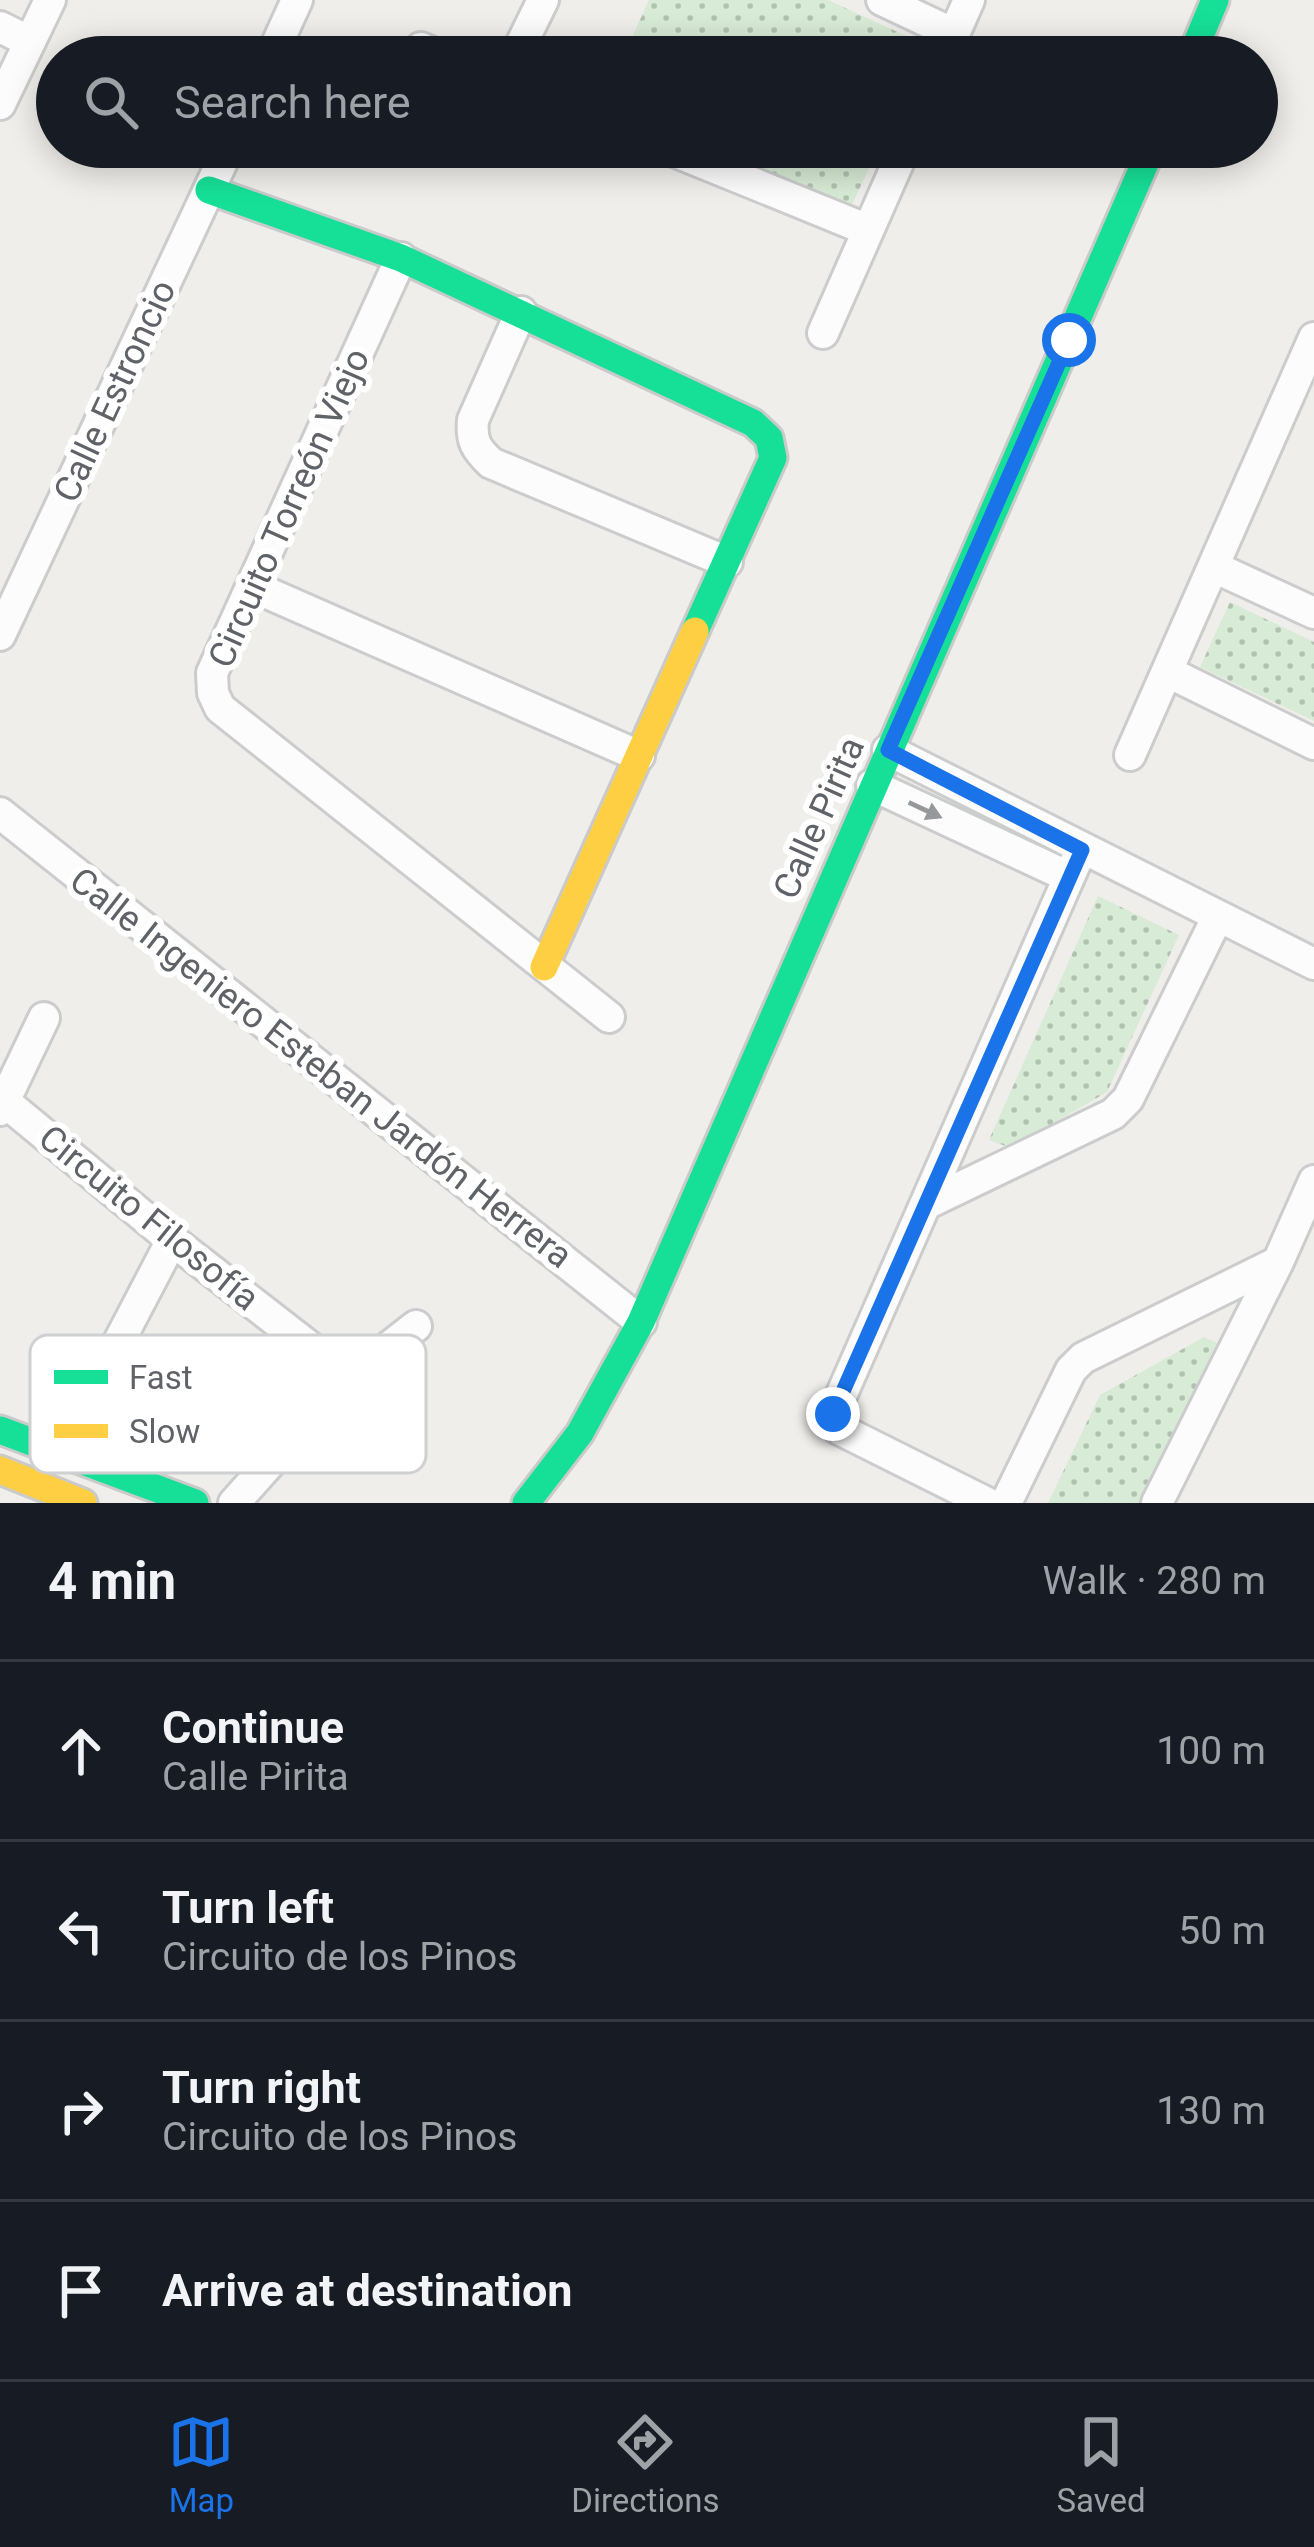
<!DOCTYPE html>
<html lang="en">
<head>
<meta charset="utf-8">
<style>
	:root { --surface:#171b24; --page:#20242c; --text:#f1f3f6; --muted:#9ea1a6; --line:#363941; --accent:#1a73e8 }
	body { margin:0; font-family:Roboto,sans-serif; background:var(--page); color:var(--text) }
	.stop { position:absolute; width:36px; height:36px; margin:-27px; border:9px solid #1a73e8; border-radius:50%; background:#fff }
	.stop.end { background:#1a73e8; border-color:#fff; box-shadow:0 3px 12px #0008 }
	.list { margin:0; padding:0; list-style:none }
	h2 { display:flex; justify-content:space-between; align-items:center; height:156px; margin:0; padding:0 48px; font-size:51px }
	h2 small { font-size:39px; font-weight:400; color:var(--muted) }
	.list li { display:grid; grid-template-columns:78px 1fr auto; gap:36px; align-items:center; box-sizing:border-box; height:180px; padding:0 48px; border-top:3px solid var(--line) }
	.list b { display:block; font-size:45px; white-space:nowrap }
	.list p { margin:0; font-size:39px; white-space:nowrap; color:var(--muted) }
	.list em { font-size:39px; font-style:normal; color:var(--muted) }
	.icon { flex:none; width:66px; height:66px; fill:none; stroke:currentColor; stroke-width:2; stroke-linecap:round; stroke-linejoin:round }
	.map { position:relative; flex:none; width:1314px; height:1503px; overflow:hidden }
	.search { position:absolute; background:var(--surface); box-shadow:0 6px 30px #0003; left:36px; right:36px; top:36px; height:132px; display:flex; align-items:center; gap:30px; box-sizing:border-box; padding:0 42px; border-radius:66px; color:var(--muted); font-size:45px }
	.sheet { height:876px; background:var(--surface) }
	nav { display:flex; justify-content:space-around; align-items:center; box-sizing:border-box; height:168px; border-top:3px solid var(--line); background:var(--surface); font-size:33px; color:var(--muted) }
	nav a { display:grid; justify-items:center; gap:6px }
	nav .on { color:var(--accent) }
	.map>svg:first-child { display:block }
</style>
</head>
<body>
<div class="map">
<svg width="1314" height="1503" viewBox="0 0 1314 1503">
	<defs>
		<pattern id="park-dots" width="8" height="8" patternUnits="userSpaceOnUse" patternTransform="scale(3)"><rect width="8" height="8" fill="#d8ebd6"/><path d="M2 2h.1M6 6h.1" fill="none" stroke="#b2c2b1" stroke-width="1.8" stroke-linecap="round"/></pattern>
	</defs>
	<rect width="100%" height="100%" fill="#efeeea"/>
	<path fill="url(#park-dots)" d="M649 0H828L926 45 921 57H623Z
		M717 147H879L850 209Z
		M1230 602 1314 642V721L1200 667Z
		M1098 896 1179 935 1107 1092 1011 1148 989 1140Z
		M1204 1337 1217 1343 1139 1503H1048L1100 1395Z"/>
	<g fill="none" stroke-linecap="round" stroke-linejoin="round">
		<g stroke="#cbcccc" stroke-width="36">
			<path id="street" d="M882 0 954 34
				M0 27 30 42
				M421 48 442 57
				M271 57 297 0
				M515 57 543 0
				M944 57 969 0
				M0 104 50 0
				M664 147 868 230
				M401 258 212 673 213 693 220 708 609 1017
				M521 312 473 420C471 441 476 449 491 463L727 562
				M823 333 905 147
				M1214 567 1314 613
				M254 587 639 756
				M0 635 229 147
				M1168 672 1314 744
				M888 750 1314 964
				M1130 755 1314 338
				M872 785 1069 877
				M0 813 641 1322
				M4 1101 172 1240 320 1355 338 1387
				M0 1110 44 1018
				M926 1204 1113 1114 1128 1099 1218 916
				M91 1395 172 1240
				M234 1503 338 1387 416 1326
				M987 1503 839 1429 833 1414 1081 850
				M1006 1503 1071 1370 1083 1358 1278 1262
				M1157 1503 1278 1262 1314 1181"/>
		</g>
		<g stroke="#cacacb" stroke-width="33">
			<path id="fast" d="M1191 57 1215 0
				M209 190 401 258 753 423 769 438 773 458 695 631
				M0 1430 195 1503
				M526 1503 580 1433 641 1322 1152 147"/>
		</g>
		<g stroke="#cacacb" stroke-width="33">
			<path id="slow" d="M544 967 695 631
				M0 1470 83 1503"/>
		</g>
		<use href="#street" stroke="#fdfcfc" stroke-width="30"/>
		<use href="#fast" stroke="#16e098" stroke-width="27"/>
		<use href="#slow" stroke="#ffcf43" stroke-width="27"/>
	</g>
	<defs><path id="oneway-solid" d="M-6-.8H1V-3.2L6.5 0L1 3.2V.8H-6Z" transform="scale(3)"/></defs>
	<use fill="#96999c" href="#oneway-solid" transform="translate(925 810) rotate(25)"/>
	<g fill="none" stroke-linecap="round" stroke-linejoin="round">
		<path stroke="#1a73e8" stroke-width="15" d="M833 1414 1082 850 888 750 1069 340"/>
	</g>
	<g text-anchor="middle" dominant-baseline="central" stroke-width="12" stroke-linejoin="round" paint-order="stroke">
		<g font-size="36" fill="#5f6368" stroke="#fff">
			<text transform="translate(115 391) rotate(-65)">Calle Estroncio</text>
			<text transform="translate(289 508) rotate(-66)">Circuito Torreón Viejo</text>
			<text transform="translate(819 818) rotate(-66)">Calle Pirita</text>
			<text transform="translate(321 1068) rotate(38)">Calle Ingeniero Esteban Jardón Herrera</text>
			<text transform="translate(149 1218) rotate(39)">Circuito Filosofía</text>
		</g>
	</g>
	<rect x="30" y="1335" width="396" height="138" rx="18" fill="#fff" stroke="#cfd0d2" stroke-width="3"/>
	<rect x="54" y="1370" width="54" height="14" fill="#16e098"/>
	<rect x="54" y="1424" width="54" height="14" fill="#ffcf43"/>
	<g font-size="33" fill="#5f6368">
		<text x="129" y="1389">Fast</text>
		<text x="129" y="1443">Slow</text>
	</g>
</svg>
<div class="stop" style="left:1069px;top:340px"></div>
<div class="stop end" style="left:833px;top:1414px"></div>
<div class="search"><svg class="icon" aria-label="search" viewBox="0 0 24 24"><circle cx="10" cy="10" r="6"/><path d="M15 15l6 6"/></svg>Search here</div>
</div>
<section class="sheet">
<h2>4 min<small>Walk · 280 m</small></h2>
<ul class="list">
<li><svg class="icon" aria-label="ahead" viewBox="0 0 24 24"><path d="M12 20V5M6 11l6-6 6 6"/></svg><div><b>Continue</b><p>Calle Pirita</p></div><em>100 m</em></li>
<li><svg class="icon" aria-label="left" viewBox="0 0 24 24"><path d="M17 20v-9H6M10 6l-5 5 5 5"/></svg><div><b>Turn left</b><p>Circuito de los Pinos</p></div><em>50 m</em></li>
<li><svg class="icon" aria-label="right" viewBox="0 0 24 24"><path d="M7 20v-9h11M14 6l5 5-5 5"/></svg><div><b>Turn right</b><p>Circuito de los Pinos</p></div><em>130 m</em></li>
<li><svg class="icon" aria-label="arrive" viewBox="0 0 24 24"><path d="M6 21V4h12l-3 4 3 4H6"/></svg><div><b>Arrive at destination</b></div></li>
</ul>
</section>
<nav>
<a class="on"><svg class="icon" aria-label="map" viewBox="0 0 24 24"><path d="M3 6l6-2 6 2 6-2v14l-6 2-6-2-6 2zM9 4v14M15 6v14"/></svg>Map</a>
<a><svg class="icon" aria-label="directions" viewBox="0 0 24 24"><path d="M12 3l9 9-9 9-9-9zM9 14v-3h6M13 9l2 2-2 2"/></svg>Directions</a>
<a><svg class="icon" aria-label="saved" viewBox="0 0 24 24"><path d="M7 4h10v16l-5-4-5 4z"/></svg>Saved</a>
</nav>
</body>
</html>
